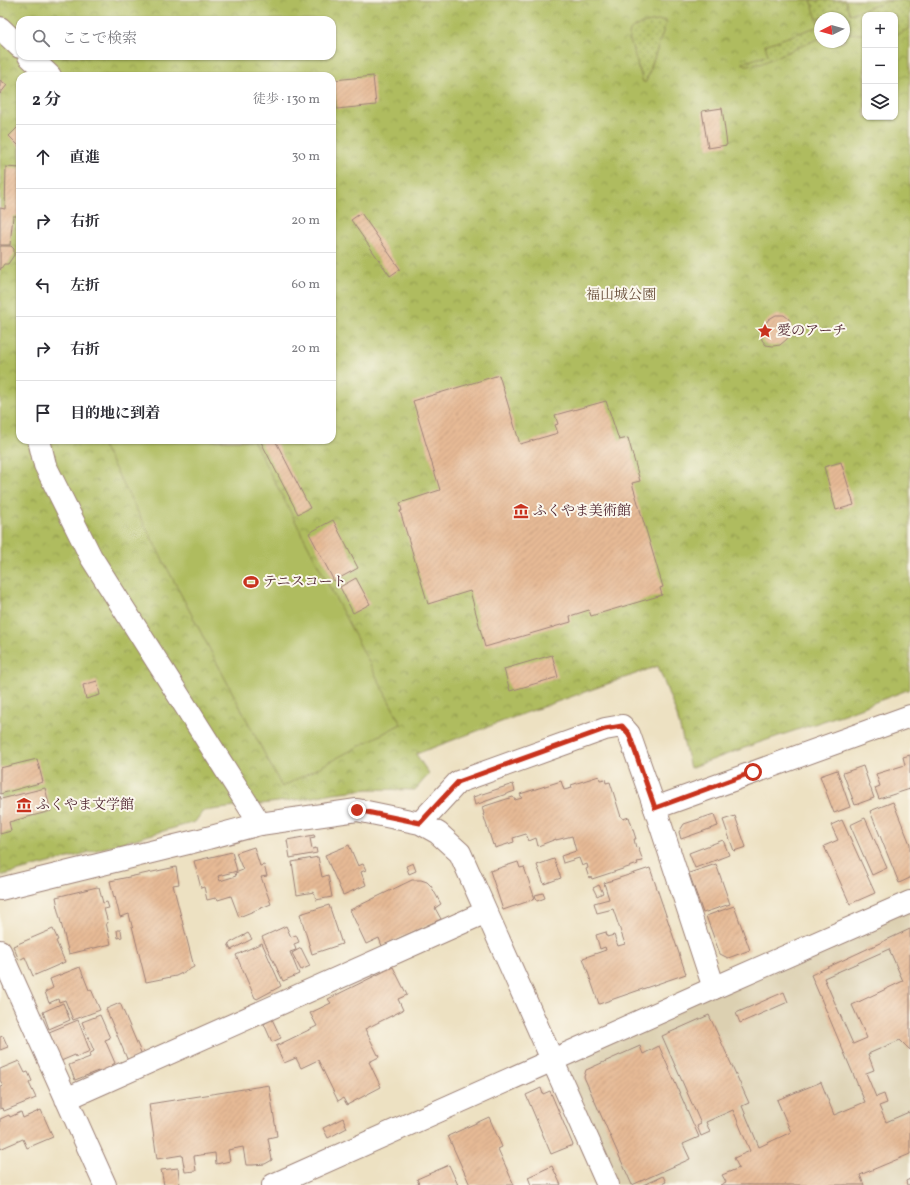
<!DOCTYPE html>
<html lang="ja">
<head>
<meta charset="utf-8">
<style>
	:root { --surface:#fff; --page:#f7f7f7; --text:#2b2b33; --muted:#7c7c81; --line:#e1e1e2 }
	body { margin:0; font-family:Vollkorn,"Noto Serif JP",serif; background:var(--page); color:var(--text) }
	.controls { position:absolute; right:12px; top:12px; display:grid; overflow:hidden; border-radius:8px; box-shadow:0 1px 3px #0004 }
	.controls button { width:36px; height:36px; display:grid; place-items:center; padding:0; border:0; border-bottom:1px solid var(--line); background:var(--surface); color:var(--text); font:20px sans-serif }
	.compass { position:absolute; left:814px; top:12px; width:36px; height:36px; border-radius:50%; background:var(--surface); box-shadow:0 1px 3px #0004; rotate:264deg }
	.stop { position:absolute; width:12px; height:12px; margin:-9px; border:3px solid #c8321e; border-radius:50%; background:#fff }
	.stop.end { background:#c8321e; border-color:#fff; box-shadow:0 1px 4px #0008 }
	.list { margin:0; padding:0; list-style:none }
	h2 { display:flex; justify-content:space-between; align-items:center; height:52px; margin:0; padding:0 16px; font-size:17px }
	h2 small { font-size:13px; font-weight:400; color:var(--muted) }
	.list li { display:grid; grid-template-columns:26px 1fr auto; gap:12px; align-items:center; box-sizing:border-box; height:64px; padding:0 16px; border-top:1px solid var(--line) }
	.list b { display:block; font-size:15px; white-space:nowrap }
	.list em { font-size:13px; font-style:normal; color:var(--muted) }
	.icon { flex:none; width:22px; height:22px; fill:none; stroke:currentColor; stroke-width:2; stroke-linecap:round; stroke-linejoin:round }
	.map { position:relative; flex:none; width:910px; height:1185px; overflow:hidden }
	.search { position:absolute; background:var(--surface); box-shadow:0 1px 3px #0004; left:16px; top:16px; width:320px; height:44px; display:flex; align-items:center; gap:10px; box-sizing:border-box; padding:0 14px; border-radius:12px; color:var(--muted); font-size:15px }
	.panel { position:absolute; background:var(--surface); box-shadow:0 1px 3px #0004; left:16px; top:72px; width:320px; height:372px; border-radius:12px }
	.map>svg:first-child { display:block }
</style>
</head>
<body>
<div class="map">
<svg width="910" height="1185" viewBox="0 0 910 1185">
	<defs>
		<pattern id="park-crowns" width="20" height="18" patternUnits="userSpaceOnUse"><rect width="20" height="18" fill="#afbc5e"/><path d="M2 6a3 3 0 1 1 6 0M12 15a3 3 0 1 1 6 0" fill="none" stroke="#90984e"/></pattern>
		<pattern id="garden-dots" width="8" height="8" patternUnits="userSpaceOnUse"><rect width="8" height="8" fill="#afbc5e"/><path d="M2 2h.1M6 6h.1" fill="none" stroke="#90984e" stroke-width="1.8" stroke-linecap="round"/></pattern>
		<pattern id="building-hatch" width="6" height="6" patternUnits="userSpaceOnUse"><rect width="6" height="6" fill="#e6ba95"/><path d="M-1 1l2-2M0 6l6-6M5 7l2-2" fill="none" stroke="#c79f81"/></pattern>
	</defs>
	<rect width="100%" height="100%" fill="#fbf7ec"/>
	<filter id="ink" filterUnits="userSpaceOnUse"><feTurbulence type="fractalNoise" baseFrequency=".025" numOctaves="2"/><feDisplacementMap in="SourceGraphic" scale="8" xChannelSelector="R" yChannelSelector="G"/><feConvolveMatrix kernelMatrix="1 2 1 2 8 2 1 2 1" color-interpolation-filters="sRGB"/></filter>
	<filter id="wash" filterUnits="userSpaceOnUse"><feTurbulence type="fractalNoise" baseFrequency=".012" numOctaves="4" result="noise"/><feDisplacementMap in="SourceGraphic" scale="16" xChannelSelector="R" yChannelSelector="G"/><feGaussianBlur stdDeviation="0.9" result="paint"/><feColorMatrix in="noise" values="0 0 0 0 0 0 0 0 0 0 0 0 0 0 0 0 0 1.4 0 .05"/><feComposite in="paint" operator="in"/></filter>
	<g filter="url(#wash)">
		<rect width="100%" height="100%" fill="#ede1c2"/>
		<path fill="#dcd0b1" d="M910 904V1185H612L557 1062Z"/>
		<path fill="url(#park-crowns)" stroke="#7c6e44" fill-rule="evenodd" d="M0 0H910V689L844 714 755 744 690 768 677 716 658 666 517 716 416 754 429 774 415 790 368 789 333 793 303 799 203 811 195 822 72 857 0 876ZM865 15H895V117H865ZM820 18H844V42H820ZM20 20H332V56H20ZM20 76H332V440H20Z"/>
		<path fill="url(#garden-dots)" stroke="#7c6e44" d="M811 0H845L850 14 892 0H910V28L898 34H895V15H865V34L844 33V18H820V38L760 64 746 65 742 63 768 55 765 45 819 26Z
			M665 20 666 23 646 82H643L629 37C629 33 630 30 633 28 640 23 657 21 665 20Z"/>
		<path fill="#afbc5e" stroke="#7c6e44" d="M100 440H253L401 724 282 787Z"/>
		<g id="blocks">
			<path fill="url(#building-hatch)" fill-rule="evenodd" d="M373 76 376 105 337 109 334 80Z
				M0 80 7 85 0 94Z
				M722 108 727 145 708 148 702 111Z
				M18 127 20 129V147L9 136Z
				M6 167 20 168V216H13L10 245H0V208L5 209Z
				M361 213 400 269 390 276 351 220Z
				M0 246H11L14 249V255L8 264H4L0 270Z
				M776 315H784L789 319 791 325V332L787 339 780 345 773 346 766 345 762 340 761 333 764 325 769 319Z
				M499 375 520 444 558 433 555 425 558 424 555 415 606 401 619 440 628 438 640 481 632 483 663 587 660 588 662 595 591 616 589 610 570 616 571 622 485 647 470 591 428 604 400 511H402L400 503 440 490 413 401Z
				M260 440H275L310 508 298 514Z
				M841 462 854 505 836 510 824 467Z
				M333 520 358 568 334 581 309 533Z
				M356 578 370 604 353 613 340 587Z
				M552 655 558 677 510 691 504 669Z
				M97 681 100 695 86 699 83 685Z
				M910 755V789L879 799 875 788 880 786 876 774 905 765 903 757Z
				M37 759 43 782 0 794V768Z
				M863 766 874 798 855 805 843 773Z
				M837 770 850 807 834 813 820 776Z
				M599 776 600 780 605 779 606 783 610 782 621 817H622L623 819 629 817 636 839H634L636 848 638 847 643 861 637 862 638 864 592 879 591 877 589 878 586 869 588 868 587 864 582 866 579 858 563 863 561 856 576 851 572 836 556 840V839L538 846 536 838 529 841 526 834 513 838 514 842 495 848 494 844 493 845 483 814H484L482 807 513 797 515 800 522 798 520 794 561 781 564 790 572 788 571 785Z
				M513 784 515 791 475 805 473 797Z
				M45 788 51 811 9 822 11 831 0 834V796L1 799Z
				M893 802 910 844V878L899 883 870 811Z
				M714 814 718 826 681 839 679 832 684 824Z
				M735 816 746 847 734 851 723 820Z
				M865 818 887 868 872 875 850 825Z
				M842 820 875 893 850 904 824 846 838 840 831 825Z
				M314 835 315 837 310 838 312 849 316 848 317 853 290 858 287 840Z
				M723 840 729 855 695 868 689 853Z
				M349 845 358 866 363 864 366 870 361 872 366 885 343 895 325 855Z
				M254 847 260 866 264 865 267 876 261 877 271 904 239 917 231 896 218 900 217 898 215 899V898L207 900 204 887 201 888 194 861 232 852 237 871 218 876 220 881 236 876 235 873 243 870 236 853Z
				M318 857 322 877 328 875 332 897 316 900 314 892 297 895 292 862Z
				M554 859 561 878 544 884 537 865Z
				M518 862 520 868 524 867 535 899 503 910 490 871Z
				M413 863 416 871 409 874 406 866Z
				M716 864 730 904 703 913 689 873Z
				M176 867 179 884 173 885 194 967 176 976 146 982 129 914 120 917 115 897 114 898 110 881Z
				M650 868 686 974 599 1004 583 958 606 950 605 947 600 949 596 935 606 932 607 937 614 935 618 946 625 944 613 909 597 913 594 903 609 899 604 883Z
				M412 880H421L427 882 431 886 441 904 435 908 441 919 382 946 379 938 366 944 350 910Z
				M599 885 603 893 597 896 593 888Z
				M97 887 99 888 103 903 107 902 109 908 104 909 108 923H106L111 944 69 954 57 907H58L56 897Z
				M543 893 545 898 537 901 535 895Z
				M329 905 342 944 312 954 300 914Z
				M734 906 750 950 728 958 720 954 706 916Z
				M286 926 291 937 296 935 299 942 294 944 296 950 290 952 299 974 283 981 262 937Z
				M53 929 58 940 56 941 65 962 33 976 25 957 19 960 13 946Z
				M910 929V1050L900 1040 868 1054 874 1070 866 1073 876 1097 884 1094 887 1103 879 1106 886 1122 909 1112 910 1115V1154L860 1175 864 1185H720L726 1182 722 1175 739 1168 734 1158 750 1151 733 1110 706 1122 710 1132 701 1136 697 1126 701 1124 662 1036 709 1015 749 1103 742 1106 759 1147 791 1132 777 1100 821 1082 834 1115 865 1102 811 975ZM889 949 903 981 852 1005 867 1038 853 1044 824 978Z
				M117 930H121L122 937 118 938Z
				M248 933 252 939 231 950 228 944Z
				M262 943 281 986 257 999 256 998H255L236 955Z
				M301 948 310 966 301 970 292 953Z
				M80 967 89 990 91 989 100 1010 73 1020 65 1000 59 1002 58 999 49 1003 45 992 53 988 50 979Z
				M393 967 407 995 398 999 403 1010 365 1029 379 1057 369 1062 381 1087 347 1105 343 1098 338 1101 318 1060 301 1068 296 1058 284 1063 276 1046 317 1026 310 1013 331 1003 328 999Z
				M784 992 788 1002 740 1023 736 1013Z
				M63 1003 70 1020 49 1029 43 1012Z
				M120 1003 142 1055 128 1061 106 1009Z
				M100 1015 110 1038 105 1040 115 1063 112 1065 113 1068 99 1074 98 1071 75 1080 69 1065 90 1057 89 1054 94 1051 82 1022Z
				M272 1019 281 1038 272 1042 264 1024Z
				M78 1020 90 1051 76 1057 75 1055 61 1061 49 1032Z
				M3 1036 8 1047 0 1050V1037Z
				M640 1046 643 1054 659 1046 699 1137 683 1144 690 1159 632 1185 584 1077 586 1070Z
				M19 1061 25 1073 28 1072 32 1081 29 1083 36 1098 4 1111 3 1108 0 1109V1087L3 1086 0 1080V1069Z
				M269 1085 277 1136 268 1138 272 1160 265 1164 253 1165H246L243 1147 228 1150 230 1161 216 1164 215 1153 194 1156 196 1171 185 1172 182 1155 157 1159 149 1104Z
				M541 1088 543 1094 550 1091 573 1145 551 1154 526 1095Z
				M41 1110 53 1137 27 1148 23 1139 0 1149V1119L9 1115 10 1117 21 1112 23 1118Z
				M489 1117 502 1147 498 1149 514 1185H470L448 1136Z
				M343 1118 347 1128 328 1138 323 1128Z
				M449 1165 458 1185H416L419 1184 417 1179Z
				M552 1166 561 1185H531L528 1177Z
				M178 1168 180 1185H164L161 1170Z
				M663 1176 666 1182 659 1185H643Z
				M910 1179V1185H907L906 1181Z"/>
		</g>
	</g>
	<g filter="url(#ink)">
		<use href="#blocks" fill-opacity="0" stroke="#9c8076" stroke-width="1"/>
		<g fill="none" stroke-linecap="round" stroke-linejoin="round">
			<g stroke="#9c8076" stroke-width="24">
				<path id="minor" d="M0 28 20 47
					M29 56 50 76
					M420 823 458 782 605 729 622 726 629 734 655 808 714 988
					M0 889 200 840 260 824 357 810 420 823 438 833 460 853 608 1185
					M0 951 105 1185
					M66 1099 486 912"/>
			</g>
			<g stroke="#9c8076" stroke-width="24">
				<path id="tertiary" d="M39 440 45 465 91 557 260 824
					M655 808 910 716
					M273 1185 714 988 910 902"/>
			</g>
			<use href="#minor" stroke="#fff" stroke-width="22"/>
			<use href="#tertiary" stroke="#fff" stroke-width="22"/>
		</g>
	</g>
	<g fill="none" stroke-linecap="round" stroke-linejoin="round" filter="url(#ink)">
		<path stroke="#c8321e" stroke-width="5" d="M357 810 420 823 458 782 605 729 622 726 629 734 655 808 753 772"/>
	</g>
	<defs>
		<g id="sight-bare" transform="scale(1.2)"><path d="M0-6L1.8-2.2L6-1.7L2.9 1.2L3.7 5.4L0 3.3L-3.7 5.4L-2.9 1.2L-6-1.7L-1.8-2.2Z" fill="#c8321e" stroke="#fbf7ec" stroke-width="2.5" paint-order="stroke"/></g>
		<g id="museum-bare" transform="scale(1.2)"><path d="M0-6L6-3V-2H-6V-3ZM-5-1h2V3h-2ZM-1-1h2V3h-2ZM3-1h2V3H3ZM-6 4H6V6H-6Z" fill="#c8321e" stroke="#fbf7ec" stroke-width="2.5" paint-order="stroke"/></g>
		<g id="stadium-bare" transform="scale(1.2)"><path d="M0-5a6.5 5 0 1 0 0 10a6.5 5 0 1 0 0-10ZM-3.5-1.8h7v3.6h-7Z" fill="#c8321e" stroke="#fbf7ec" stroke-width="2.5" paint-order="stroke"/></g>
	</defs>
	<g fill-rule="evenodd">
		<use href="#sight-bare" x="765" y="331"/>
		<use href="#museum-bare" x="521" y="511"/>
		<use href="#stadium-bare" x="251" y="582"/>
		<use href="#museum-bare" x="24" y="805"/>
	</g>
	<g text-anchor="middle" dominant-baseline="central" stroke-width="4" stroke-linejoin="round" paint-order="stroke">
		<g font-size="14" fill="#684e3a" stroke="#fbf7ec">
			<text x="621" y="295">福山城公園</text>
		</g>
		<g font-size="14" fill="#4a1f2b" stroke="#fbf7ec" text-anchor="start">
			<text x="777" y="331">愛のアーチ</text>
			<text x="533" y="511">ふくやま美術館</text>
			<text x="263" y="582">テニスコート</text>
			<text x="36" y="805">ふくやま文学館</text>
		</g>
	</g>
</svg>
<div class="controls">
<button>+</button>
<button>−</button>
<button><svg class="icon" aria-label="layers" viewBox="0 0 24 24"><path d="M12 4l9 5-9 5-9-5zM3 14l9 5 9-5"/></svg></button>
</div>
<svg class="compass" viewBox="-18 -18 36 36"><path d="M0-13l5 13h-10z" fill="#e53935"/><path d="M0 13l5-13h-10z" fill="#7c7c81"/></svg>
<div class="stop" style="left:753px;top:772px"></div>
<div class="stop end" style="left:357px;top:810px"></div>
<div class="search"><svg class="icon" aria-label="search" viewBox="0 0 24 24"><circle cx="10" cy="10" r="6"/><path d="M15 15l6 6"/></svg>ここで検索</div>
<section class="panel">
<h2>2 分<small>徒歩 · 130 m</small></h2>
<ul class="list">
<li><svg class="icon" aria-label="ahead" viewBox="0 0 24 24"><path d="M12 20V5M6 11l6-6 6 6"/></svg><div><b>直進</b></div><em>30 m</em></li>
<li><svg class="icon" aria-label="right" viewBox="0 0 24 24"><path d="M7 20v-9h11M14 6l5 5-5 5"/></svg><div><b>右折</b></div><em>20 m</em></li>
<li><svg class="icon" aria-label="left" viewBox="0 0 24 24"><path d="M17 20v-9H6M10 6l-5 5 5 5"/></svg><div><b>左折</b></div><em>60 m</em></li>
<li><svg class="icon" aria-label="right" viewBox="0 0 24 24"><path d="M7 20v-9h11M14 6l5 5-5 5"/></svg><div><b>右折</b></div><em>20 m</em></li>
<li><svg class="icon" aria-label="arrive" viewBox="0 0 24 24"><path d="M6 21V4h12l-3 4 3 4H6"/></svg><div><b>目的地に到着</b></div></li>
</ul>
</section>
</div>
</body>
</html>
